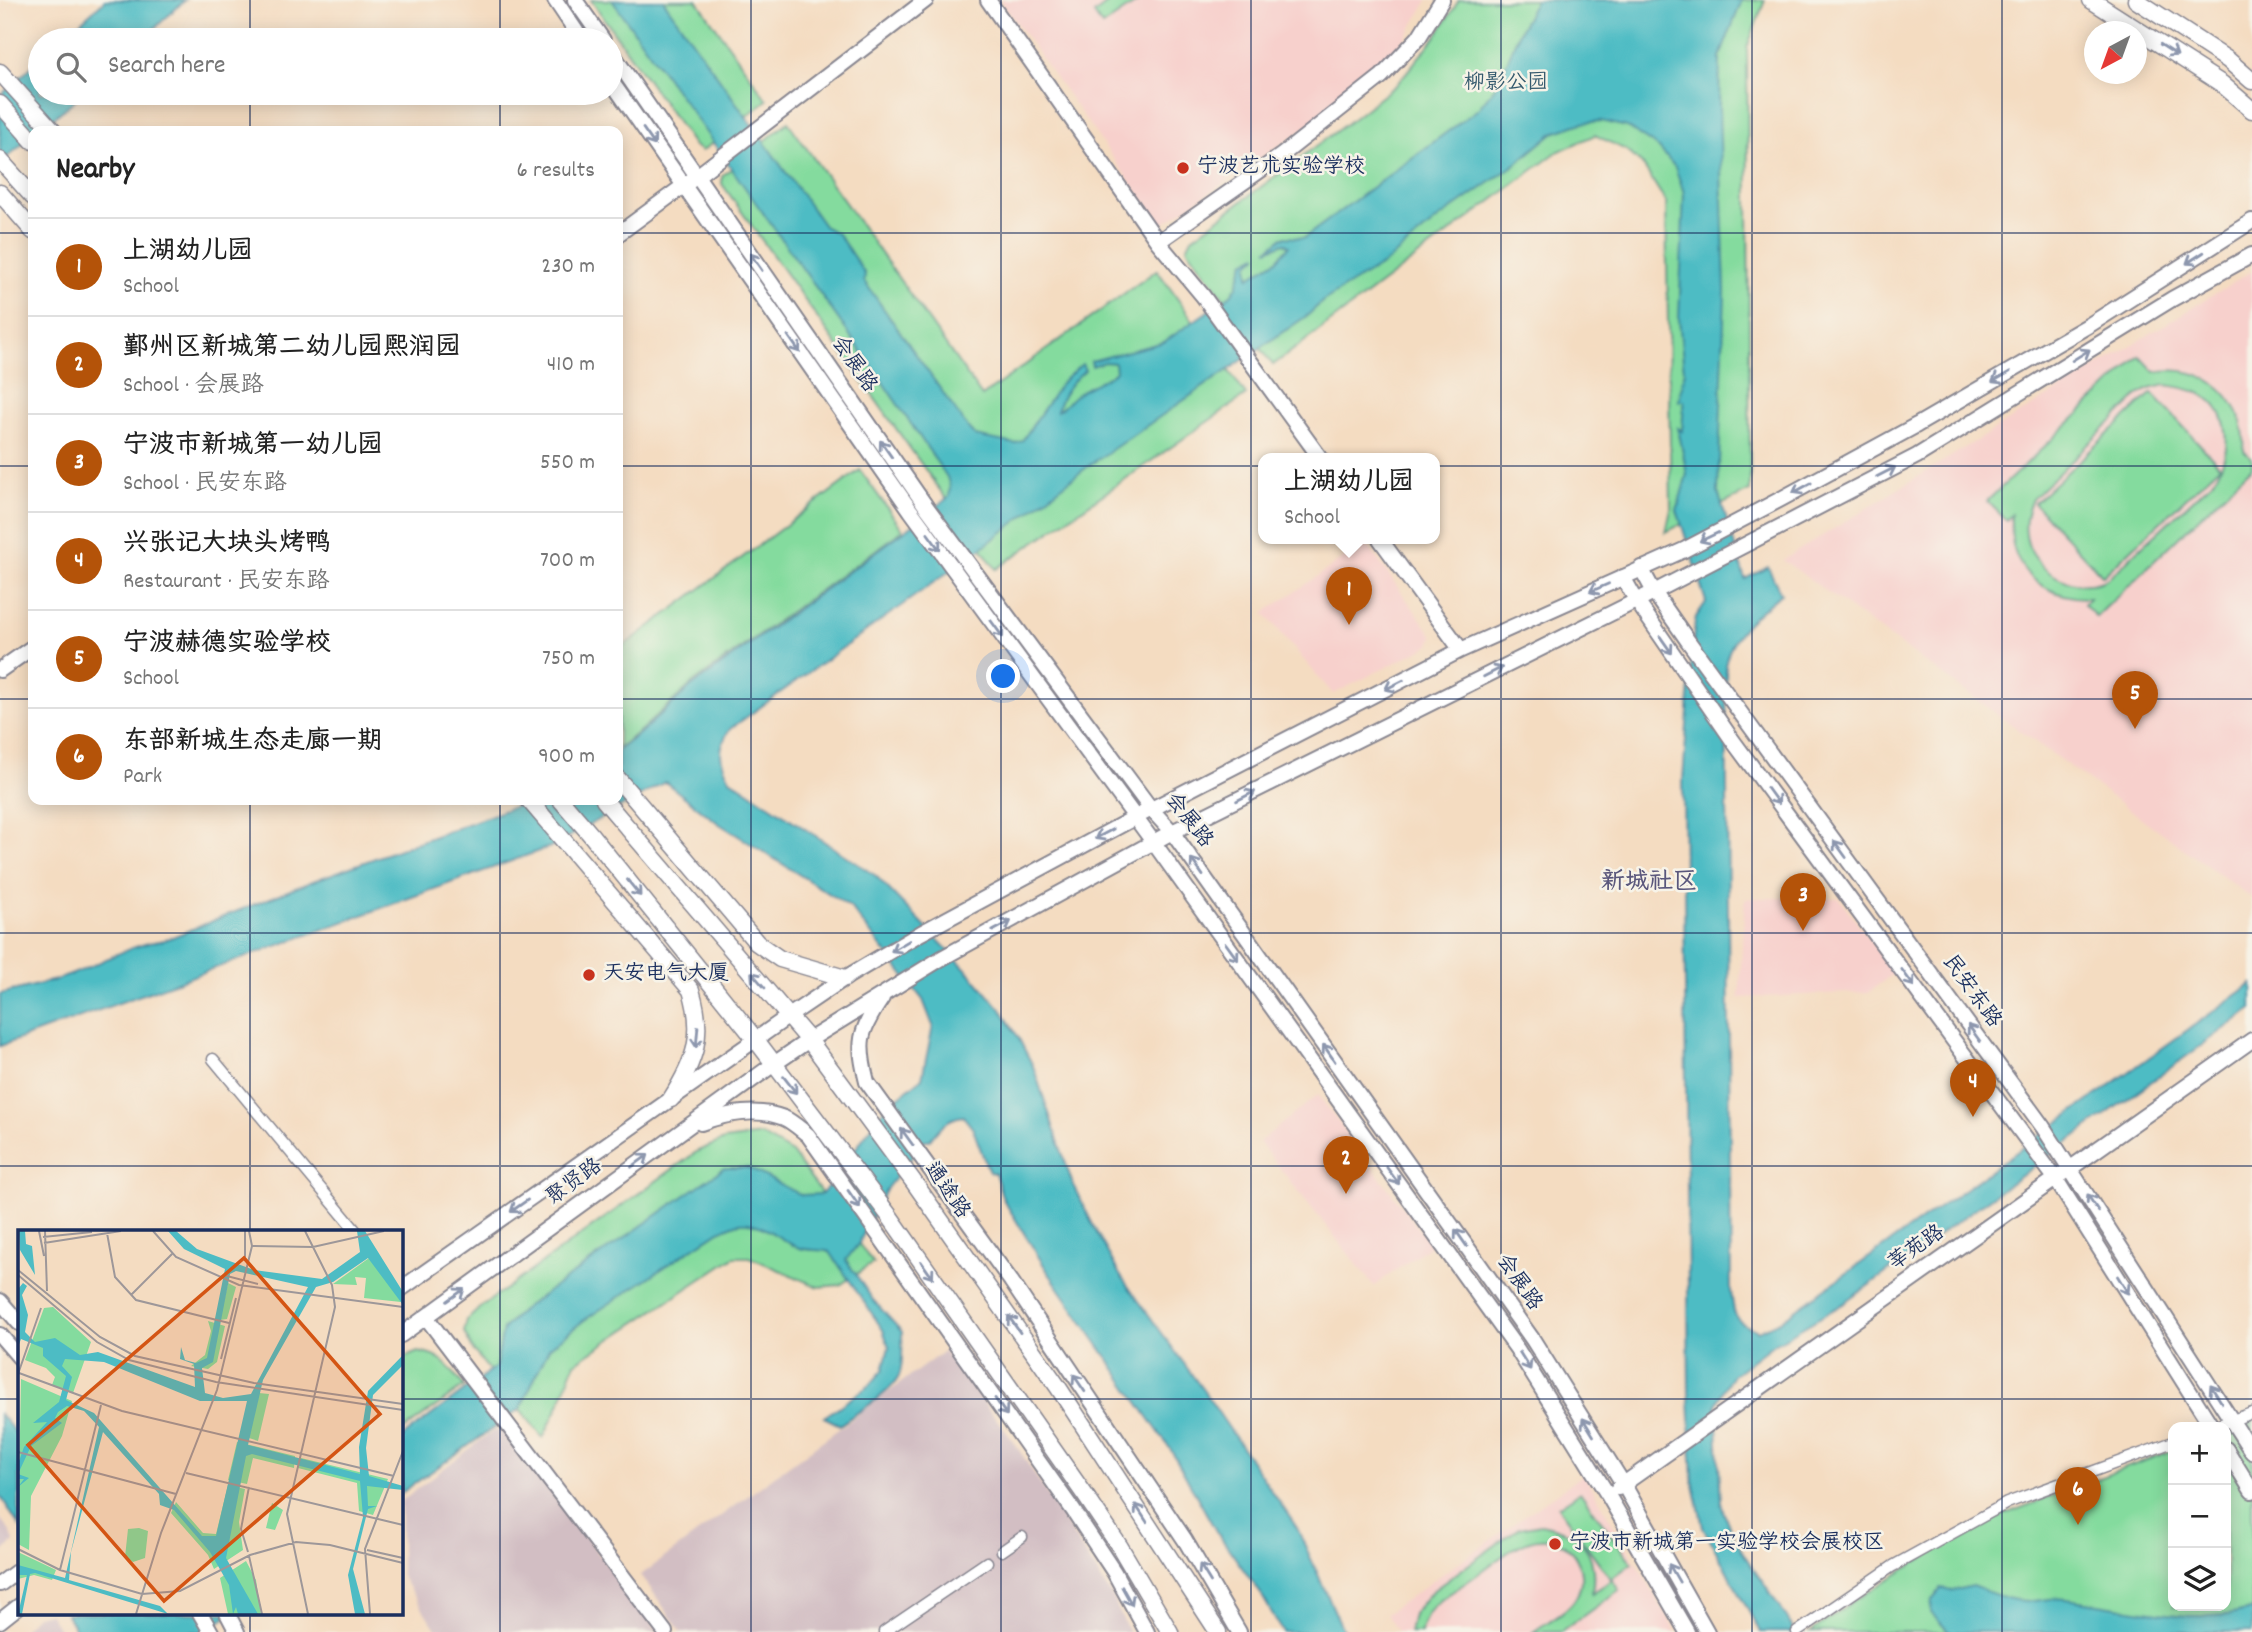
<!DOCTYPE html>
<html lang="en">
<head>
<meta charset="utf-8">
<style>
	:root { --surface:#fff; --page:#f2f2f2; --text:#222; --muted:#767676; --line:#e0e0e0; --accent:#b45309 }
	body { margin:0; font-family:Dekko,"LXGW WenKai TC",sans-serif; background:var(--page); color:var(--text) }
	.controls { position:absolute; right:21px; bottom:21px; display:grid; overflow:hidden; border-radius:14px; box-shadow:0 4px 18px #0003 }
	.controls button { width:63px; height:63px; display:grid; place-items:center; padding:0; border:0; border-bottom:2px solid var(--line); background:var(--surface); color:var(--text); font:35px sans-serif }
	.compass { position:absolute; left:2084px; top:21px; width:63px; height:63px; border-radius:50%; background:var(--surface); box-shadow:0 4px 18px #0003; rotate:221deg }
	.you { position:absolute; left:1004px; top:677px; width:24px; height:24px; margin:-18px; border:5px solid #fff; border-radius:50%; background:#1a73e8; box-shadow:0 0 0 10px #1a73e833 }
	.badge { display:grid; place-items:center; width:46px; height:46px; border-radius:50%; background:var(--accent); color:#fff; font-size:23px; font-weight:700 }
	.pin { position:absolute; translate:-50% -58px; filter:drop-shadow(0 2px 4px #0008) }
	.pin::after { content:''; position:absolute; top:37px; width:24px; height:21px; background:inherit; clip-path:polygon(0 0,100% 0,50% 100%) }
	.popup { position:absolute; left:1258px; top:453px; width:182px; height:91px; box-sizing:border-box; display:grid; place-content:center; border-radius:14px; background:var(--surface); filter:drop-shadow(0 2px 5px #0005); font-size:23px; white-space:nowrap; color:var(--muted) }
	.popup b { font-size:26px; color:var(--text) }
	.popup::after { content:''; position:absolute; left:50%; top:100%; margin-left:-14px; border:14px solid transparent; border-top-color:var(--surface) }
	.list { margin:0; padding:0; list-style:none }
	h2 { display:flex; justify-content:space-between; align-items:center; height:91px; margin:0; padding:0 28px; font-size:30px }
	h2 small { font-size:23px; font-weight:400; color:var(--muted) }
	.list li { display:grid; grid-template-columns:46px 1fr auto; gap:21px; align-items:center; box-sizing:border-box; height:98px; padding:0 28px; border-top:2px solid var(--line) }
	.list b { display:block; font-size:26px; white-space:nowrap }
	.list p { margin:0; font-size:23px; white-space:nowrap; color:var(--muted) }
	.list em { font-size:23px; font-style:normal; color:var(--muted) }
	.icon { flex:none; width:38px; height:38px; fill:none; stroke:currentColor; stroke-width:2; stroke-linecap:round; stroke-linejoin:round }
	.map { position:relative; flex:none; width:2252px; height:1632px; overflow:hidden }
	.search { position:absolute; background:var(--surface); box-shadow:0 4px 18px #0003; left:28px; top:28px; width:595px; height:77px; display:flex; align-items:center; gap:18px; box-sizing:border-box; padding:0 24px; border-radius:38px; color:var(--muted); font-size:26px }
	.panel { position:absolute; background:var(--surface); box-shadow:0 4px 18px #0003; left:28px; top:126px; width:595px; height:679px; border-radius:14px }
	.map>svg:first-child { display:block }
</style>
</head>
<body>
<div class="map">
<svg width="2252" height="1632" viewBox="0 0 2252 1632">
	<rect width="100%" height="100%" fill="#f7f3e8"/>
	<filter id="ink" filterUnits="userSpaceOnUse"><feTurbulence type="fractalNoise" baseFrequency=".0143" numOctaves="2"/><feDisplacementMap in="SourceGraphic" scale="14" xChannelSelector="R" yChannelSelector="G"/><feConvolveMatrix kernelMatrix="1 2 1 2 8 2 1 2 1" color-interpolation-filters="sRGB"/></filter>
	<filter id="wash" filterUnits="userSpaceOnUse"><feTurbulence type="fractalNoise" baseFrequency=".00686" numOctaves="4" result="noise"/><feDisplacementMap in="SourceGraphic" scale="28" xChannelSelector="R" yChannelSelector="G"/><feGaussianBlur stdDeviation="1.57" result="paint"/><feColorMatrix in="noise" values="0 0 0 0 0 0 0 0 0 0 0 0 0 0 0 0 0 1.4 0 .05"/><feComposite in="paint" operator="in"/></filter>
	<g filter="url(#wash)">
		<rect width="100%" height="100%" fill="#f4dcc1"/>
		<path fill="#f7d0cc" d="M1000 0H1428L1406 37 1371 75 1332 110 1161 225Z
			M2252 271V898L1783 560Z
			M1361 539H1363L1433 636 1430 645 1333 694 1264 613 1357 549Z
			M1753 898H1839L1894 973 1869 992 1739 998 1745 899Z
			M1318 1095 1431 1245 1374 1286 1259 1142Z
			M1584 1474 1676 1632H1397L1386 1614Z"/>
		<path fill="#d2bec3" d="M944 1351 1014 1442 1111 1595 1129 1632H681L641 1575Z
			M504 1429 658 1632H438L401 1576V1501L493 1431Z
			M0 1518 11 1533 14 1542 0 1554Z
			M49 1613 61 1632H21L36 1616Z"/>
		<path fill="#84db9e" stroke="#50857e" stroke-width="2" fill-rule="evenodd" d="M591 0H697L767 100 702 151 694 146Z
			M1091 0H1140L1102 26 1094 14 1108 3Z
			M1459 0H1765L1747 48 1750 491 1666 532 1671 509 1666 202 1642 164 1626 150 1595 135 1557 152 1273 365 1187 248 1192 238 1346 124 1397 84 1437 35Z
			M788 122 982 396 1157 270 1246 395 996 569 722 184V176Z
			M2140 356 2155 372C2206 362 2248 399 2244 451L2252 459V467L2096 617 2084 604 2089 598C2059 599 2027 583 2016 555 2011 543 2011 528 2011 515L2006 520 1987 501ZM2166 385C2177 387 2188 388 2199 393 2233 410 2233 453 2213 481 2188 504 2163 527 2137 551 2127 560 2116 574 2105 580 2081 591 2051 579 2037 560 2022 542 2023 519 2032 499L2139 395 2149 389Z
			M2152 393 2220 466 2103 576 2034 503Z
			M860 470 903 530 693 683 641 730 618 748V650Z
			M761 1135 792 1153 873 1263 840 1285 818 1287 750 1257H734L575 1363 559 1405 543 1438 473 1350 464 1332 467 1320 482 1306 698 1151 724 1140Z
			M418 1352C443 1356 449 1367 464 1386L401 1432V1359Z
			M2252 1420V1632H1811L1852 1602 1959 1536 2005 1514 2173 1450V1606H2226V1430Z
			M1580 1492 1632 1563 1611 1579 1558 1507Z
			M1541 1524C1581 1532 1599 1551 1592 1593L1612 1580 1619 1590 1561 1632H1533C1546 1622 1566 1613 1575 1599 1592 1572 1572 1536 1540 1539 1533 1539 1526 1542 1520 1545 1503 1554 1487 1568 1471 1579 1459 1588 1443 1596 1432 1608 1427 1615 1422 1623 1421 1632H1409L1413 1614 1431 1592 1519 1528Z"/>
		<path fill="#4dbcc4" stroke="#347691" stroke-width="2" d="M105 0H185L142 40H61Z
			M612 0H663L824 226 838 234 865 274 864 281 965 424 975 436 1015 444 1022 441 1062 382 1082 364 1085 370C1072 381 1061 395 1057 411 1066 406 1071 398 1080 392 1092 384 1105 380 1116 371L1115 363 1104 362 1092 366 1091 361 1164 342 1231 295 1237 286 1244 262 1258 255 1248 265 1249 277 1277 260 1289 246 1284 243 1267 250 1283 237 1304 238 1478 109 1499 82 1519 32 1536 0H1742L1720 57 1719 109 1725 291 1718 492 1745 579 1768 567 1781 594C1758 613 1733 631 1726 661L1731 1292C1735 1318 1733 1321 1758 1331L1780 1321 2252 984V1009L1843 1304 1771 1346 1733 1375 1723 1390 1716 1405 1721 1503C1733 1551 1772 1589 1795 1632H1760L1703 1527 1693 1480 1689 1397 1683 780 1694 628 1696 617 1706 602 1677 510 1687 474 1678 428 1682 431 1684 401H1679L1684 372 1679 319 1684 193 1675 167 1659 148 1627 127 1601 121 1582 123 1553 133 1513 166 1438 219 1385 263 1323 301 1308 315 1091 464 987 544 730 729C717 749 719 759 730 779L876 876 968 971 1001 1009 1018 1037 1033 1066 1073 1185 1098 1235 1120 1275 1203 1390 1297 1528 1344 1632H1283L1261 1594 1216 1531 1171 1450 1048 1272 1003 1199 995 1173 989 1172 973 1129 963 1116C947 1118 939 1128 930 1140H925L887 1188 859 1243 846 1260 873 1300 902 1332C902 1346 904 1362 899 1376 891 1394 856 1412 840 1425L824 1417 870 1385 883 1370 889 1347 883 1330 830 1252C818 1248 808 1252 797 1247 779 1240 761 1220 740 1223 733 1224 725 1229 719 1231L583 1321 549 1348 520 1409 401 1493V1438L496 1367 503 1329 523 1309 724 1168H749L801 1195 822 1194 887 1106 922 1078 933 1026 923 1000 850 907 718 823 665 782 550 847 0 1046V994C24 988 50 983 73 974 105 961 131 944 165 940L313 881 516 806 528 800H618V750L639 734 691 687 907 529 949 497 950 487 947 477 873 368Z
			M40 59V93H83L38 131H33V135L0 163V96Z
			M0 1414 19 1437V1526L0 1495Z
			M1972 1586C1991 1593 2009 1601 2029 1601 2042 1601 2053 1597 2066 1599 2116 1606 2206 1627 2252 1609V1632H1949L1931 1613 1932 1599 1941 1589 1952 1591Z
			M66 1613H232L205 1632H77Z"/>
	</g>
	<g filter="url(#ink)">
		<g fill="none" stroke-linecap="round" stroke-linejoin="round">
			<g stroke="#888690" stroke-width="13">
				<path id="street" d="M213 1059 356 1231
					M2213 1427 2252 1413
					M1002 1551 1022 1537
					M884 1632 987 1562
					M1797 1632 1893 1566 2007 1503 2173 1442"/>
			</g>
			<g stroke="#888690" stroke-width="18">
				<path id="secondary" d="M555 0 582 40
					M575 0 603 40
					M988 0 1158 242 1203 296 1321 459
					M611 52 925 505 1151 809 1172 832 1533 1340 1624 1485 1707 1632
					M611 81 911 511 1154 843 1517 1349 1608 1495 1687 1632
					M618 234 697 176 926 0
					M1158 242 1282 155 1382 76 1419 37 1442 0
					M1380 539 1461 650
					M1641 568 1654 592 1688 641 2043 1127 2252 1452
					M1623 577 1636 600 1733 741 2055 1178 2212 1427
					M0 670 33 647
					M882 998C859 1032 857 1042 867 1082L1011 1281 1185 1540 1239 1632
					M701 1123C727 1113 758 1108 784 1118 793 1122 800 1129 808 1135L1073 1510 1114 1572 1147 1632
					M401 1289 789 1016 845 978 921 933 1134 818 1461 650 1684 550 1781 499 1917 425 2091 324 2252 221
					M0 1301 19 1323
					M426 1317 665 1632
					M0 1335 19 1357
					M401 1335 774 1064 809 1040 942 958 1172 832 1654 592 1917 456 2172 299 2252 255
					M2226 1449 2252 1491
					M1618 1488 2252 1040
					M0 1584 19 1570
					M200 1613 211 1632
					M227 1613 237 1632
					M0 1621 19 1606"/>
			</g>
			<g stroke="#888690" stroke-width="19">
				<path id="primary" d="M2091 0 2222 84 2252 110
					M2136 0 2228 60 2252 81
					M0 72 53 131
					M0 104 33 141
					M0 160 33 197
					M0 193 33 231
					M618 779 757 943 780 959 845 978
					M529 800 691 990C705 1035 695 1061 671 1099
					M561 800 591 835 756 1040 888 1214 1085 1495 1120 1547 1170 1632
					M604 800 809 1040 913 1181 1058 1387 1218 1632"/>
			</g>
			<use href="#street" stroke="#fff" stroke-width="10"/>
			<use href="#secondary" stroke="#fff" stroke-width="14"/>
			<use href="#primary" stroke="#fff" stroke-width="16"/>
		</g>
		<defs><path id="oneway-shaft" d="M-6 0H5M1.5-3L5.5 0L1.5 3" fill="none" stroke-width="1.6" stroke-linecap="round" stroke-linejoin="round" transform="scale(1.75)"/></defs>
		<g stroke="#8d97ae">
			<use href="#oneway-shaft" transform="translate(2169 50) rotate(33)"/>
			<use href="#oneway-shaft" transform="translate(649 137) rotate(55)"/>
			<use href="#oneway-shaft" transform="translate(2195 258) rotate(147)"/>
			<use href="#oneway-shaft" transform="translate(756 262) rotate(-125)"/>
			<use href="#oneway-shaft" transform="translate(794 344) rotate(55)"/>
			<use href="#oneway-shaft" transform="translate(2081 355) rotate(-32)"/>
			<use href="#oneway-shaft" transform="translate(2001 377) rotate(150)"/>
			<use href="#oneway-shaft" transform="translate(886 449) rotate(-125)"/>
			<use href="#oneway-shaft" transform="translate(1886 472) rotate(-27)"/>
			<use href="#oneway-shaft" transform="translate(1802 488) rotate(151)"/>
			<use href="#oneway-shaft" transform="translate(1709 537) rotate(154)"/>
			<use href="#oneway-shaft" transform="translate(934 542) rotate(54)"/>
			<use href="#oneway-shaft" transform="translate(1599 588) rotate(156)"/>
			<use href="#oneway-shaft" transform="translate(997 629) rotate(54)"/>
			<use href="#oneway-shaft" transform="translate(1666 645) rotate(55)"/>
			<use href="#oneway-shaft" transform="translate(1493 672) rotate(-27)"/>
			<use href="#oneway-shaft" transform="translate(1394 685) rotate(153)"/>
			<use href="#oneway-shaft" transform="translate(1246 796) rotate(-27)"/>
			<use href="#oneway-shaft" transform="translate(1773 796) rotate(54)"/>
			<use href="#oneway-shaft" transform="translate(1104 834) rotate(152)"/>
			<use href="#oneway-shaft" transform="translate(1840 849) rotate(-126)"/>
			<use href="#oneway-shaft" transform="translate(1197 867) rotate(-125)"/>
			<use href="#oneway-shaft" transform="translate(634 888) rotate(51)"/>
			<use href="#oneway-shaft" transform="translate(1002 926) rotate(-28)"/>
			<use href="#oneway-shaft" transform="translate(900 946) rotate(149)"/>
			<use href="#oneway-shaft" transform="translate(1232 952) rotate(54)"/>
			<use href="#oneway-shaft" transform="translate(1908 978) rotate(54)"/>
			<use href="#oneway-shaft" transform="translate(758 980) rotate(-131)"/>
			<use href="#oneway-shaft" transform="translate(1974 1033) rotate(-126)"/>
			<use href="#oneway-shaft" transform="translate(697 1037) rotate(95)"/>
			<use href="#oneway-shaft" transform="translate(1329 1053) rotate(-125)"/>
			<use href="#oneway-shaft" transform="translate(790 1085) rotate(52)"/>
			<use href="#oneway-shaft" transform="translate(907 1137) rotate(-126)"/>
			<use href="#oneway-shaft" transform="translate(640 1161) rotate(-36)"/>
			<use href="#oneway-shaft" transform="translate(1393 1176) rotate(54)"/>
			<use href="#oneway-shaft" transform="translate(854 1199) rotate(55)"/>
			<use href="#oneway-shaft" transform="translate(2093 1203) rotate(-123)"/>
			<use href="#oneway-shaft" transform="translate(519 1206) rotate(145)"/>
			<use href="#oneway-shaft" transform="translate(1461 1238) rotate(-125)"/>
			<use href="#oneway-shaft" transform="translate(927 1270) rotate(55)"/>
			<use href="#oneway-shaft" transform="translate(2123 1285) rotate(58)"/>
			<use href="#oneway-shaft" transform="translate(456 1295) rotate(-36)"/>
			<use href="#oneway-shaft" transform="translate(1014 1324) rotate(-125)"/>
			<use href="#oneway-shaft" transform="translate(1525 1361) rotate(58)"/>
			<use href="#oneway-shaft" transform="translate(1079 1383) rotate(-124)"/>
			<use href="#oneway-shaft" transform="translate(2216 1394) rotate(-123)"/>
			<use href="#oneway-shaft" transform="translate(1001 1407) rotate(55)"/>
			<use href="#oneway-shaft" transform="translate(1588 1427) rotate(-122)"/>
			<use href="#oneway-shaft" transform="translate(1141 1513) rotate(-123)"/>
			<use href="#oneway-shaft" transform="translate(1205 1573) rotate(-122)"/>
			<use href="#oneway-shaft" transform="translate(1674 1573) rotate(-120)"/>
			<use href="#oneway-shaft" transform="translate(1127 1596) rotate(61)"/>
		</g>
	</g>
	<path fill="none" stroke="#1b2f5e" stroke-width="2" stroke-opacity="0.55" d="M250 0V40M500 0V40M751 0V1632M1001 0V1632M1251 0V1632M1501 0V1632M1752 0V1632M2002 0V1632M250 93V131M500 93V131M0 233H33M618 233H2252M0 466H33M618 466H2252M0 699H33M618 699H2252M250 800V1231M500 800V1632M0 933H2252M0 1166H2252M0 1399H19M401 1399H2252M250 1613V1632"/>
	<g fill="#c8321e" stroke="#f7f3e8" stroke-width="2.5">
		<circle cx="1183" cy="168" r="7"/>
		<circle cx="589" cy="975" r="7"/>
		<circle cx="1555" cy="1544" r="7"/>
	</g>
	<g text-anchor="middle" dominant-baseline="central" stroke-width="5" stroke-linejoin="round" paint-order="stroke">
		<g font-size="21" fill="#355a6e" stroke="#f7f3e8">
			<text x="1506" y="84">柳影公园</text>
		</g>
		<g font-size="21" fill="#1b2f5e" stroke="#f7f3e8" text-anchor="start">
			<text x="1197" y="168">宁波艺术实验学校</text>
			<text x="603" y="975">天安电气大厦</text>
			<text x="1569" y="1544">宁波市新城第一实验学校会展校区</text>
		</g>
		<g font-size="21" fill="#1b2f5e" stroke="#f7f3e8">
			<text transform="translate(853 365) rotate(55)">会展路</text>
			<text transform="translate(1188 821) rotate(52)">会展路</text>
			<text transform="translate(1971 992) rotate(54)">民安东路</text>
			<text transform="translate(575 1183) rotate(-36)">聚贤路</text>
			<text transform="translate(946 1191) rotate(55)">通途路</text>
			<text transform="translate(1917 1249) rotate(-35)">莘苑路</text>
			<text transform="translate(1518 1283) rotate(55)">会展路</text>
		</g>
		<g font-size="24" font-weight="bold" fill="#5a577c" stroke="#f7f3e8">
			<text x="1649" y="883">新城社区</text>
		</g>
	</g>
	<g transform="translate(18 1230)">
		<rect width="385" height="385" fill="#f4dcc1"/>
		<path d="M351 28 357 33 383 72 346 68 348 48 337 47 339 55 315 54ZM210 53 218 57 209 89 202 90ZM35 77 73 112 55 163 34 155 37 147 28 138 7 130 26 78ZM190 91 207 96 199 132 190 139 173 136 187 125 193 101ZM3 149 54 171 44 206 13 266 11 320 0 314ZM241 163 251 164 240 211 231 208ZM219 212 277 226 276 238 235 228 229 254 210 250ZM283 228 370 249 355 285 341 281 339 253 280 238ZM210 255 227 259 221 292 225 320 196 339 190 325 153 283 158 272 185 303 198 304ZM254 273 265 280 257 300 248 298ZM121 298 130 301 127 328 115 332 107 327 110 299ZM0 322 38 340 34 350 16 345 0 349ZM228 331 238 350 243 384H210L202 348Z" fill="#84db9e"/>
		<path d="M1 1H7L8 14 14 16 17 45 2 20ZM150 1H158L179 19 236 40 304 49 342 22 339 1H347L385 62V75L350 28 315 52 298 57 245 150 230 215 342 244 341 217 350 161 385 125V135L355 165 348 218 351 246 385 256V260L349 256 350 276H359L350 279 335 339 347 384H337L330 345 345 287 342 251 234 224 228 226 208 328 240 384H220L218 377 215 384 211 355 192 322 156 280 142 275 141 264 85 202 53 322 51 350 142 376 150 384 17 343 12 344 4 384H0L9 345H0V335L47 348 81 197 66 181 49 176 40 182 37 188 44 193 13 216 0 244 11 248 0 257 6 249H0V234L6 217 29 192 15 193 41 172 48 146 25 126V118L3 109 0 117V59L5 53 9 56 4 65 10 85 7 102 17 112 37 108 62 125 80 122 177 157 176 134 162 129 163 117 167 130 178 133 189 128 207 39 166 19ZM218 41 290 57 233 164 205 168 187 163 184 138 195 132 212 44ZM47 129 86 132 182 171H229L198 306H184L76 183 48 170 54 147 44 136Z" fill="#4dbcc4" fill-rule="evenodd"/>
		<path fill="none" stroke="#9d9799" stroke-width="2" d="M21 1 26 26M27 1 29 61M135 1 158 27 221 55 385 77M227 1V27M287 1 314 55 317 77 269 284 290 384M89 3 97 47 118 70 211 93M25 7 74 2M26 13 103 1M233 16 295 17 366 1M0 40 82 107 117 126 236 153 385 174M0 45 79 112 111 130 198 152 385 180M205 45 240 54M113 65 154 24M203 129 218 68M1 143 104 181 376 246M0 144 23 78M0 222 158 264M168 243 385 295M0 319 42 340 124 364 162 361 232 325 278 312 312 315 385 333M349 320 385 328M230 322 223 299 231 257M231 326 244 384M42 340 83 175M118 384 143 303 199 160 234 16 231 1M352 384 347 319 385 221"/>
		<path fill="#d45514" fill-opacity="0.15" stroke="#d45514" stroke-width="3.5" d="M226 28 362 184 146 371 10 215Z"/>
		<rect width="385" height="385" fill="none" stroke="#1b2f5e" stroke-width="3.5"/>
	</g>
</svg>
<div class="controls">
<button>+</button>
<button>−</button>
<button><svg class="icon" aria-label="layers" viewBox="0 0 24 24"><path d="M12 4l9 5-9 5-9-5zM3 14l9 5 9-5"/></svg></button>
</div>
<svg class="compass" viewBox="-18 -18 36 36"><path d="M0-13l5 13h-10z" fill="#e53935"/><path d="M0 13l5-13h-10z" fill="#767676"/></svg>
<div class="you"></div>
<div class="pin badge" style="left:1349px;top:625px">1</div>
<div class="popup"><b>上湖幼儿园</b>School</div>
<div class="pin badge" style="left:1346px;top:1194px">2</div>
<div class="pin badge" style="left:1803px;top:931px">3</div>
<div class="pin badge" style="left:1973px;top:1117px">4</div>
<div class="pin badge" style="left:2135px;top:729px">5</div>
<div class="pin badge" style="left:2078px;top:1525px">6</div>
<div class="search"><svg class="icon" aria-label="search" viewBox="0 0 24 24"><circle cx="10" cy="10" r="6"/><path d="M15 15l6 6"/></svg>Search here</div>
<section class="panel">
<h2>Nearby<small>6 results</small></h2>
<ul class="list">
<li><span class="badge">1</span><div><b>上湖幼儿园</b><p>School</p></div><em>230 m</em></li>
<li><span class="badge">2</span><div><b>鄞州区新城第二幼儿园熙润园</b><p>School · 会展路</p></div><em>410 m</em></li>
<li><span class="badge">3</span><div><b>宁波市新城第一幼儿园</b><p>School · 民安东路</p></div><em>550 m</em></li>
<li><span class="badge">4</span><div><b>兴张记大块头烤鸭</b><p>Restaurant · 民安东路</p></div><em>700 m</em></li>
<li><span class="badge">5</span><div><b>宁波赫德实验学校</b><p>School</p></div><em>750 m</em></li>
<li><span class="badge">6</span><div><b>东部新城生态走廊一期</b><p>Park</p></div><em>900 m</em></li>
</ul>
</section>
</div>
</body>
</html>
